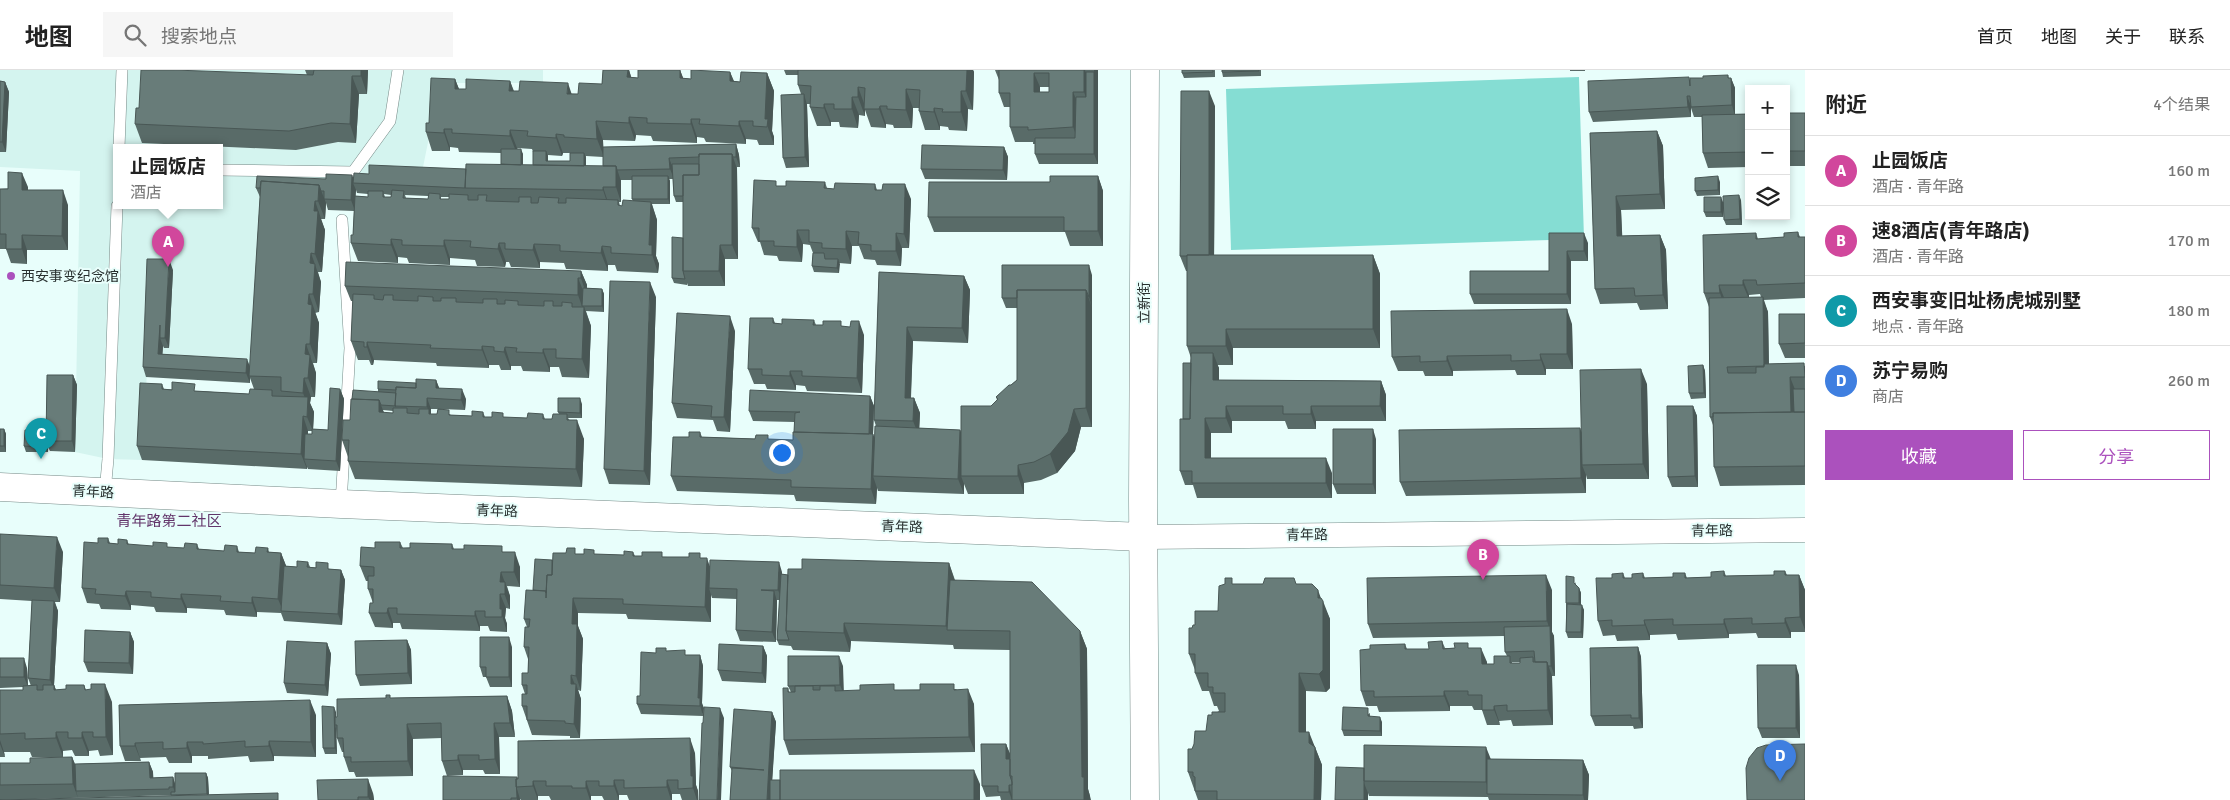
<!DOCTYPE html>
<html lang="zh">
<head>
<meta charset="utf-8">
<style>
	:root { --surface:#fff; --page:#f6f6f6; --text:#222; --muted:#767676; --line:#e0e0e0; --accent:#ab51bd }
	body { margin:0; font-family:Signika,"Noto Sans SC",sans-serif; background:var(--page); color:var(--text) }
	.controls { position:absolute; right:15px; top:15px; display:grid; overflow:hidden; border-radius:0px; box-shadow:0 2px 8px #0003 }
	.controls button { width:45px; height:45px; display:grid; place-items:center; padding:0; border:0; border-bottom:1px solid var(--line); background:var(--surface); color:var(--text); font:25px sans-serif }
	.you { position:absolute; left:781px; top:382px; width:18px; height:18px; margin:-12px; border:4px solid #fff; border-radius:50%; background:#1a73e8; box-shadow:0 0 0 8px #1a73e833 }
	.badge { display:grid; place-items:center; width:32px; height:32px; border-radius:50%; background:var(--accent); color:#fff; font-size:16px; font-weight:700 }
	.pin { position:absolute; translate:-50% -41px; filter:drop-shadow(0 1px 2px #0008) }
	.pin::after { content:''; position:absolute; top:26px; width:18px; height:15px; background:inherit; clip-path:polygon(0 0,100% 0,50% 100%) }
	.popup { position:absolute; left:113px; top:74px; width:110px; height:65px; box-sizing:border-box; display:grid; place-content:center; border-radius:0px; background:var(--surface); filter:drop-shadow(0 1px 4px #0005); font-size:16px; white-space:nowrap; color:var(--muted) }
	.popup b { font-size:19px; color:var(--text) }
	.popup::after { content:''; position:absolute; left:50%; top:100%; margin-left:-10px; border:10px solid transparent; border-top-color:var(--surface) }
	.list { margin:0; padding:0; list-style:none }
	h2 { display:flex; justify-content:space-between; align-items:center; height:65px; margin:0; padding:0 20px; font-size:21px }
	h2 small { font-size:16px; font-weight:400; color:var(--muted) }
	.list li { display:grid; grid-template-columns:32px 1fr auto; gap:15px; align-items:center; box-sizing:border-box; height:70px; padding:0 20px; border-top:1px solid var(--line) }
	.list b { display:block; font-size:19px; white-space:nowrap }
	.list p { margin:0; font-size:16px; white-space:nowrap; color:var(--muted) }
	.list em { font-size:16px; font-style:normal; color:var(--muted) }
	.actions { display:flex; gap:10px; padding:15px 20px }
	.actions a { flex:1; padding:11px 0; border:1px solid var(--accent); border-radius:0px; text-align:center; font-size:18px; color:var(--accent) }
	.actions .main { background:var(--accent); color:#fff }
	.icon { flex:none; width:28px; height:28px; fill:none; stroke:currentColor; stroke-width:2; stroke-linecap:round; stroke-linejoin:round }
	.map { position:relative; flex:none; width:1805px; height:730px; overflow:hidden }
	header { display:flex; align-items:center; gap:30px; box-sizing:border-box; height:70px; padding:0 25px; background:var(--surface); border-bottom:1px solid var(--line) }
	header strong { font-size:24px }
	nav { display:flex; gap:28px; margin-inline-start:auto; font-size:18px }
	.search { width:350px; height:45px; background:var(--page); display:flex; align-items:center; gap:12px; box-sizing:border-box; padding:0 18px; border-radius:0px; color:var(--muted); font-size:19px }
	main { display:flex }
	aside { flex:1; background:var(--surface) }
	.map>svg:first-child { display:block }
</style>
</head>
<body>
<header>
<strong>地图</strong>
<div class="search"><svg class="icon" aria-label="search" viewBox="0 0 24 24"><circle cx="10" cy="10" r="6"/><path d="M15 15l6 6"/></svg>搜索地点</div>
<nav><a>首页</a><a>地图</a><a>关于</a><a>联系</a></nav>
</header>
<main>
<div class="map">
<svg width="1805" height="730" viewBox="0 0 1805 730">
	<rect width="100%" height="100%" fill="#e8fefb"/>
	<path fill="#d4f4ef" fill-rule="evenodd" d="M0 0H543V13H440L421 107 330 114 251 299 162 294 149 266 142 390 108 389 75 382 80 101 0 97ZM117 78H219V136H117Z"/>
	<path fill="#85ddd3" d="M1579 7 1584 169 1231 180 1226 19Z"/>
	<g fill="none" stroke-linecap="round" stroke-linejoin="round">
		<g stroke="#768a87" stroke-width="12">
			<path id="service" d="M119 78 122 0
				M219 100 353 102 390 51 398 0
				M105 422 108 389 117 136
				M341 434 350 278 342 150"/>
		</g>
		<g stroke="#768a87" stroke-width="25">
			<path id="minor" d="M1143 467 1805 460"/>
		</g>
		<g stroke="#768a87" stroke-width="29">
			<path id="tertiary" d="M0 417 341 434 1143 467
				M1145 730 1143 429 1145 0"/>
		</g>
		<use href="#service" stroke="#fff" stroke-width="11"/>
		<use href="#minor" stroke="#fff" stroke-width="24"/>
		<use href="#tertiary" stroke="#fff" stroke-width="28"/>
	</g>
	<path fill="#596b68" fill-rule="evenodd" d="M305 0H368L367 24H359L356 73 338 72 296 80 142 73 135 54 307 5Z
		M603 0H629L631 7 638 8 680 0 683 8 691 9 730 2 734 11 740 12 767 3 774 21 772 61 774 67V75H759L757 70 746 69V74L706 72 704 68 697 67V73L653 71 651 66 636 65 635 71 603 70V77L736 74 739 85 740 97H737L738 189H725V216H688L687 213V215L674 213 672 208 683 168V132H676L674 126 673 109H669L670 111V134H652L657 150 656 186 659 194 658 203 617 201 615 195H608V201L566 199 564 193 540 192V198L511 197 509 192H506L505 197 477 196 475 190 450 188V195L409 193 407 188 398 187V193L358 191 351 173 353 165 354 141 328 140 326 133 325 149H321V150L325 160 322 202H318L321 212 319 242 315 243 319 253 317 293H313L316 303 315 327H311L310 333 314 342 313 359 328 360 340 319 344 329 340 401 308 399 307 397V399L142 390 137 376 162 314 164 319 197 321 249 324 254 319 250 308V313L146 307 143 297 173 200 169 278H164L163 276 162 284 250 297 260 127 256 118 352 105 353 109 369 104 466 99 501 94V83L459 82 458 78 450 77V81H432L426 62 429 53 455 9 459 19H466L510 11 514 21 578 24 602 14ZM517 78 532 79 533 82V95H523V84ZM563 83H570V91H548V85L562 86ZM586 86 603 87V96H586ZM621 110H632V129L633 131 622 136H620L619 132H621ZM356 120 357 123 368 124V127L355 126ZM384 124 391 125V127H385ZM405 125 428 126V129L406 128ZM441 127H449V129H441ZM308 361H312V364H308Z
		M784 0H973L974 2 973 40 968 39 967 61 949 60 948 57 940 56V60H925L919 41V38H913L912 58H894L893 55 886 54V58L871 57 865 40V46L859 45 858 58 840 57 839 52H831V56H817L810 37 811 34H807L809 97 786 98 783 88 801 24 798 15V5H786Z
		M995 0H1098V94H1039L1035 84V74H1033V72H1015L1010 57V37H1004L999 23V10ZM1040 17H1049V22H1040Z
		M1215 0V7L1184 8 1182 3Z
		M1261 0V6L1223 7 1222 2Z
		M1570 0H1585V1H1570Z
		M1731 8 1735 18V44H1749V97L1708 98 1703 83 1702 47H1694L1691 38V47L1593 52 1589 42 1690 10Z
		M0 11 5 12 9 22 6 82H0Z
		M1215 36 1214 185H1373L1380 204V278H1233V295H1217L1219 298V310L1381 311 1386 325V351H1316V359H1288L1285 351H1232V363H1211V388L1332 403V428H1197L1193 415H1185L1180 401 1183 349 1191 288 1187 276V201H1186L1180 186Z
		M1786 43H1805V96H1786Z
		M1657 61 1663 76 1665 139 1621 140 1622 166 1660 165 1666 180 1668 239 1640 240 1637 233 1600 234 1595 219 1590 63Z
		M1004 77 1008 87 1007 110 925 109 921 99Z
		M1098 106 1103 121V176H1070L1065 162H934L928 147 1050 112Z
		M825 112 827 118 834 119 875 114 877 120 911 129 909 178H902L901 196 877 195 875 190 864 189 859 176H852L851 194 839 193V203L814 202 812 196 813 183 810 175 803 174 802 192 779 191 777 186 764 185 760 172H758L752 158 778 116H786Z
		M1720 112V125L1697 126 1695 121Z
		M28 117V120L68 135V180H27V194L11 193 6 179H0V119Z
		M1741 130 1742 155H1726L1724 150 1723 135V147H1706L1704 142 1723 132Z
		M1798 162 1800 167H1805V228L1763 230 1768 242 1769 294 1805 296V415L1720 416 1714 397 1713 355 1710 347 1709 237 1704 223 1756 163 1758 169 1784 167ZM1760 224 1761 227 1749 228V225Z
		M1549 163 1588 173V191H1571V234H1474L1470 224 1549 201Z
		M581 201 587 215V218L602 219 604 224V242L586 241 591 256 589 308 562 307 559 297H550V302L523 301 521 296H511V300H501L499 295H489V298L437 296 436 293 374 290 373 295H371L369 290H358L351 271 353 231H351L345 216Z
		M879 202 964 206 970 220 968 273 913 271 911 328H914L920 343 919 358 960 360 961 362 991 336 997 330 996 327 1017 310V238H1006L1002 228 1092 205V357H1081L1075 381 1057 403 1041 410 1024 413V424H968L964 414V424L878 421 877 418 876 434 796 431 794 425 677 421 671 406 689 367 700 362 702 367 793 370 794 362 795 352 753 351 749 341 870 326 874 336 873 364 875 369 876 356 874 350Z
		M656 227 650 415 609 414 604 399Z
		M1805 244V288H1785L1779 274Z
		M773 248 775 253 782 254 814 250 816 255 843 256 864 265 862 323 807 321 805 316 796 315V320L767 319 765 314H754L748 299Z
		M1572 254 1573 299H1546V305H1517L1515 300 1453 301V306H1425L1423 301H1398L1392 287Z
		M735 261 730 362 717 361 713 350 677 348 672 333Z
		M1703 295 1705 301 1706 328 1691 329 1689 323Z
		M73 305 77 315 75 382 50 381 48 377V382H26L24 376 46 360Z
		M436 310 439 318 466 329 465 340 441 339 451 345 472 346 483 342 485 347 527 348 543 344 545 349H552L559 344 558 342 582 334V348H568L584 369 582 417 355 409 348 391V387L342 370 350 350 378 322V319ZM431 339H438L437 344H431ZM383 340 393 341V343H384Z
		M1647 314 1649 409H1587L1586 405V423L1406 426 1400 412 1580 358 1581 362Z
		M1693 336 1697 346 1698 417H1672L1668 407Z
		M0 359H4L6 364V382H0Z
		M1376 369V424H1337L1333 414Z
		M0 464 63 482 60 532H55L58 541 54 615 56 620 66 619 84 615 86 620 112 632 113 685 100 686 98 680 89 681V686H75L72 680 63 681V687H32L30 682H4L5 687H0V620H23V617L0 618V588L27 598 28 616H31L28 608 32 531 0 529Z
		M108 468 110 473 118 474 127 470 129 475 184 478 197 474 199 479 224 481 237 476 239 482 255 483 268 478 269 482 281 483 286 496 297 497 308 492 310 497 341 500 345 510 342 555 284 551 281 543 257 542V547L226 545 224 540 187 538V543L156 542 154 537 131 535V540L101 539 99 534 87 533 82 518 98 473Z
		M400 472 403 478 452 474 454 479 504 482 520 497V517L507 516 510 526V539L506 538 505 548 507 554V562L490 561 488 556H480V561L402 559 400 553H393V558L375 557 369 543 373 533 368 519V511H366L360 496 375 478Z
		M633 482 635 486 701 488 709 496 782 502V504L788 505 802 499 949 493 955 510 1080 561 1087 579 1088 719 1090 726 1012 730H1001L1000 726 986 727 982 716 1006 674 1010 684V580L954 579 953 575 851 571 850 582 793 580 791 576 779 575 777 570 780 530H777L776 572 740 571 736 560 737 529 712 528 711 525V552L628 549 626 544 578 543V556L583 569 581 621 578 620 581 629 580 668H570V666L532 665 522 636 525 624 522 615 528 603V589L524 577 527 557 524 549 533 520 552 490 577 484 624 485Z
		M1724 501 1726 506 1774 505 1785 501 1787 505H1799L1805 520V562H1791V568H1758L1756 563 1729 564V568L1678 570 1676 564 1650 565V570L1617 571 1615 565 1603 566 1598 551 1612 508 1623 503 1625 508H1632L1643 503 1645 508 1673 507 1685 503 1687 508 1711 507Z
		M1576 512V515L1579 518 1581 523V535L1584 540 1583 568H1568L1566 562V533Z
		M1235 514H1296L1320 528 1330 549V618L1326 622 1306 621V662L1315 677 1322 695 1321 730H1198L1188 702 1192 679 1206 661 1212 645 1219 641 1217 636H1214L1209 621H1202L1195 603V600L1189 584 1192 558 1195 555 1218 541Z
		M1552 520V562L1554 566 1555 606H1552L1553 655 1513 656 1511 650 1499 651 1500 655H1487L1482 640H1474L1472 636H1450V641L1379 642 1377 636H1366L1361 621 1370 579 1405 574 1407 579H1429L1442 571 1445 578H1470L1487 592V594H1494L1507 586 1505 582V566L1373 568 1368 554ZM1512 592H1520V593H1512Z
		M130 562 134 572 133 604 88 602 84 592Z
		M407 570 411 580 412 614 360 616 356 605Z
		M327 573 331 584 328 626 287 623 284 613Z
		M763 576 767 586 766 613 722 611 718 600Z
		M512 577V617H490L486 607H483L480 597Z
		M1638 577 1641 587 1643 658 1634 659 1633 656H1595L1591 646Z
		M667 581 686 585H700L703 596 702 633 703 646 641 644 637 634 640 626 656 583Z
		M843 596V621L956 619 974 634 975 682 789 685 784 670 788 618 789 622H791L788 616Z
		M1799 605 1800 668H1762L1758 658Z
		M507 626 512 641 515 667H499L500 704H485L483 700H463V705L447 706 442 691V668L413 669V706L356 707 354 702H349L344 687V682H342L337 668 336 659 337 684H325L323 678 336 642V647H337L391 628Z
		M119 635 316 645V687L274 686V691L250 692 248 686 208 689V686H192V693H169L166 687 140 688 141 691H125L120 676Z
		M772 642 776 652 772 710 980 714V730H730L732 701 730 697Z
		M1370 643V646L1382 652V666H1344L1342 660Z
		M695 683 696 715 698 721V730H682L680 724H672V730H629L627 725H619V730H604L602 726H591V730H551L549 726H538V730H521L520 729V730H443L517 707 518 709Z
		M72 687 75 694 149 692 153 702V708L173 707 175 715 206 703 208 708 209 724 0 730V693H30Z
		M1491 689 1583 690 1589 705 1588 730H1489L1488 727 1369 726 1368 723V730H1335L1364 698Z
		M373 723 374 730H318Z"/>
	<path fill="#495755" d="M361 0H368L367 24 361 6Z
		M628 0H629L634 16 627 7Z
		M680 0 687 18 680 8Z
		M967 0H973L974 2 973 40 966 21Z
		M1084 0H1085L1089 11V36L1084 22Z
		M1094 0H1098V94L1094 84Z
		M730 2 737 20 730 11Z
		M767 3 774 21 772 61 774 67V75L765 49Z
		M1034 3 1040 17V36L1034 22Z
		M1728 5 1731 14V8L1735 18V46L1732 35Z
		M352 6 359 24 356 73 350 54Z
		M455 9 462 27 455 19Z
		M510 11 516 29 509 21Z
		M5 12 9 22 6 82 2 72Z
		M568 13 574 31 567 24Z
		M858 17 865 36V46L858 27Z
		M906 19 913 38 912 58 906 40Z
		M961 21 968 39 967 61 961 42Z
		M1209 21 1215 36 1214 201 1209 186Z
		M1073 22 1079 36V72L1073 57Z
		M804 24 807 35 809 97 805 87Z
		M1687 26 1691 36V47L1688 37Z
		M852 27 859 45 858 58 852 39Z
		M824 34 831 52V56L824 38Z
		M880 36 886 54V58L879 39Z
		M934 38 940 56V60L934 42Z
		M629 47 636 65 635 71 629 53Z
		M691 49 697 67V73L691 54Z
		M596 51 603 70 604 87 597 69Z
		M739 51 746 69V74L739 56Z
		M444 59 450 77V81L444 63Z
		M510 60 517 78V84L510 66Z
		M1657 61 1663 76 1665 139 1660 124Z
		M556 64 563 83 562 86 556 68Z
		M736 74 739 85 740 97 736 87Z
		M1004 77 1008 87 1007 110 1003 100Z
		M521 79 523 84V109L521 104Z
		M546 81 548 86V97L546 91Z
		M584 83 586 88V109L584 104Z
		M732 84 737 99 738 189 732 175Z
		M669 88 673 98 674 109 670 99Z
		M616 96 621 111V132L616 117Z
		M22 103 28 117 27 134 22 120Z
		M352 105 355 113H353L356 120 355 141 351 130Z
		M668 106 670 111V134L668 129Z
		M1098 106 1103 121V176L1098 161Z
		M1718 106 1720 112V125L1718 120Z
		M905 114 911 129 909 178 904 164Z
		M319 115 326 133 325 149 318 131Z
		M603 117 608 132V135L603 120Z
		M63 120 68 135V180L62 166Z
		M1739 125 1741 130 1742 155 1740 149Z
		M1616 126 1621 140 1623 181 1617 166Z
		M1721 127 1723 132V147L1721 142Z
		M315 131 325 160 322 202 315 184 314 141Z
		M651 132 657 150 656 186 659 194 658 203 649 175Z
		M797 160 803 174 802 192 797 177Z
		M846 161 852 176 851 194 846 179Z
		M896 163 902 178 901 196 896 181Z
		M1584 163 1588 173V191L1584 181Z
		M22 165 27 180V194L22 179Z
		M1660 165 1666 180 1668 239 1663 225Z
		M391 169 398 187V193L391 175Z
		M444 170 450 188V195L444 176Z
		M499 173 506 192 505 197 498 179Z
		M534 174 540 192V198L533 180Z
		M720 175 725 189V216L719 201Z
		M602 176 608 195V201L601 183Z
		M1567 181 1571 191V234L1567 224Z
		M311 183 321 212 319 242 313 224 310 193Z
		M1373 185 1380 204V278L1373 259Z
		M169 189 173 200 169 278 165 268Z
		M838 189 840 194 839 203 837 198Z
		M1089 195 1092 205V238L1089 227Z
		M581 201 587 215 586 223 581 208Z
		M964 206 970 220 968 273 962 258Z
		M578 208 584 223 582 236 583 239 578 225Z
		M1743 210 1749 225V229L1743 215Z
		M650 212 656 227 650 415 644 401Z
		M1719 215 1725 230V238L1720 223Z
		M602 219 604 224V242L602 236Z
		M1086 220 1092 238V357L1086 338Z
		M309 224 319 253 317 293 310 274 308 234Z
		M1763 227 1768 242 1769 310 1764 296Z
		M584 237 591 256 589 308 582 289Z
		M1567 239 1572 254 1573 299 1567 284Z
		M730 246 735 261 730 362 724 347Z
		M859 251 864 265 862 323 857 308Z
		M160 255V268L163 276 162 294 158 284Z
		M907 257 913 271 910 343 905 328Z
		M1226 259 1233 278V295L1226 276Z
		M367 272 374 290 373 295 367 277Z
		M306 274 316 303 315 327 308 308 305 284Z
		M482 276 489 295V298L482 280Z
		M505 277 511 296V300L504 282Z
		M543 279 550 297V302L543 283Z
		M1213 283 1219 298V324L1213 310Z
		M1540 284 1546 299V305L1541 290Z
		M1447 286 1453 301V306L1447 291Z
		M247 289 251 299 249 306 250 308V313L246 303Z
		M1703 295 1705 301 1706 328 1704 323Z
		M1641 299 1647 314 1649 409 1643 394Z
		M790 301 796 315V320L790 306Z
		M73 305 77 315 75 382 72 371Z
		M1790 307 1796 322V350L1791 345Z
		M304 308 311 327 310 333 314 342 313 361 307 347 308 336 303 323Z
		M436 310 440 320 436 318Z
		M1381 311 1386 325V351L1380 336Z
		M340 319 344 329 340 401 336 391Z
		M462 319 466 329 465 340 461 330Z
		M870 326 874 336 873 364 878 379 873 406 877 418 876 434 871 419 869 367Z
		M427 328 431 339V344L436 362 427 337Z
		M580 328 582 334V348L580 343Z
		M914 328 920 343 919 366 913 351Z
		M379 330 386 348 379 342Z
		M1226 336 1232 351V363L1226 348Z
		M1311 336 1316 351V359L1311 344Z
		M1693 336 1697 346 1698 417 1695 406Z
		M1074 339 1081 357 1075 381 1057 403 1050 384Z
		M303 346 308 361 307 389H304L307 397V399L301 384Z
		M1205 348 1211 363V403L1205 388Z
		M577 350 584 369 582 417 576 399Z
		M1580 358 1585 372 1582 395 1586 405V423L1581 408Z
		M4 359 6 364V382L4 376Z
		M1373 359 1376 369V424L1373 414Z
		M960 360 966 374 961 406 964 414V424L958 409Z
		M46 372 48 377V382L46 377Z
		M1326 388 1332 403V428L1326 413Z
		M1018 395 1024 413V424L1018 406Z
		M57 467 63 482 60 532 54 518Z
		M515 482 520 497V517L514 502Z
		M281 483 287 498 283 541 278 529Z
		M707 488 712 503 709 518 711 525V552L705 537Z
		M779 492 782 502V530L778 520Z
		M949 493 955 512 948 560 946 556Z
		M341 500 345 510 342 555 338 544Z
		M501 502 510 526V539L500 512Z
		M1546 505 1552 520V562L1554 566 1555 606 1551 596 1550 560 1547 551Z
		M1799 505 1805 520V560L1800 547Z
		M1579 518 1581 523V538L1579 533Z
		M1318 520 1323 534V531L1330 549V618L1326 622 1319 604Z
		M126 521 131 535V540L125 526Z
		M774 521 777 531 776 572 772 562Z
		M181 524 187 538V543L181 529Z
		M500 524 506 538 505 548 507 554V562L500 539Z
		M252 527 257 542V547L252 533Z
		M573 528 578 543V556L583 569 581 621 576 606 572 554Z
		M54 531 58 541 54 615 61 633 54 620 50 610Z
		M1582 535 1584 540 1583 568 1581 562Z
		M388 538 393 553V558L387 543Z
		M475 541 480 556V561L475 546Z
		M1785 548 1791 562V568L1785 553Z
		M1724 549 1729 564V568L1724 554Z
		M1644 550 1650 565V570L1645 555Z
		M844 553 851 571 850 582 844 563Z
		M1080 561 1087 579 1088 719 1090 726 1091 730H1084L1082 707Z
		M130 562 134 572 133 604 129 593Z
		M509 567 512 577V617L509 607Z
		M407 570 411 580 412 614 408 603Z
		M327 573 331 584 328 626 325 615Z
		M763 576 767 586 766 613 762 603Z
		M1638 577 1641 587 1643 658 1639 648Z
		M1481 578 1487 592V609L1482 594Z
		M700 585 703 596 702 633 704 638 703 646 698 628Z
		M839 586 843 596 844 625 840 615Z
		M24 588 27 598 28 617 24 607Z
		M1547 592 1552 606 1553 655 1548 640Z
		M1796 595 1799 605 1800 668 1796 658Z
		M1299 603 1306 621V681L1299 662Z
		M571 605 576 617V614L581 629 580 668 574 654 571 614Z
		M105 614 112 632 113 685 106 667Z
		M968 619 974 634 975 682 969 667Z
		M1444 621 1450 636V641L1444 626Z
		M507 626 512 641 515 667 510 653Z
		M310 630 316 645V687L311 672Z
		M1494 636 1499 651 1500 655 1494 640Z
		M334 637 336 642V655H335L336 659 337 684 335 678Z
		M720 638 724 648 721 730H717Z
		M772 642 776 652 771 730H767Z
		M1380 647 1382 652V666L1380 661Z
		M494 653 499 667 500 704 495 689Z
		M407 654 413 669V706L408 691Z
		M56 662 63 681V687L56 668Z
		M82 662 89 681V686L82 668Z
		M1309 662 1322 695 1321 730H1314L1309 673Z
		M690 668 695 683 696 715 698 721V730H697L693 718 691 706Z
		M0 670 4 682 5 687 0 674Z
		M269 671 274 686V691L269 676Z
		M187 672 192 686V693L187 678Z
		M135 673 141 691 135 676Z
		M1006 674 1010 684V700L1006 689Z
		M1486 677 1492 692 1490 724 1486 712Z
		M458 685 463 700V705L458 690Z
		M72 687 78 702 76 721 78 728 73 714Z
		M1583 690 1589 705 1588 730H1584L1583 725Z
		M149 692 153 702 154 718 150 708Z
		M974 700 980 714V730H974Z
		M206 703 208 708 209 730 207 728Z
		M173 707 176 717 177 727 173 717Z
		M368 709 373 723 374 730H370L368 727Z
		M614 710 619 725V730L614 716Z
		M667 710 672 724V730H671L667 717Z
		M533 711 538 726V730L533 716Z
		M586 711 591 726V730H590L586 718Z
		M1364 713 1368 723V730H1364Z
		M1009 715 1012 726V730L1009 722Z
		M517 719 520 729V730H517Z"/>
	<path fill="#687c79" stroke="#495755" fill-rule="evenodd" d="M141 0H174L313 5 314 0H361V6H352L350 54 331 53 289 61 135 54 136 38H139Z
		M603 0H628L627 7 638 8V0H680V8L691 9V0L730 2V11L740 12 741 2 767 3 765 49H768L767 57 753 56V51H739V56L699 54 700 49H691V54L647 53V48L629 47V53L596 51 597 69 564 67V65L556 64V68L527 66 528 61 510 60V66L452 63V59H444V63L426 62V53H429L431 8 455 9V19H466V9L510 11 509 21H519L520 11 568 13 567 24H578L579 13 602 14Z
		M798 0H967L966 21H961V42H942L943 39 934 38V42L919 41 920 20 906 19V40L887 39V36H880L879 39H864L865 18 858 17V27H852V39H834V34H824V38L810 37 811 16 798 15Z
		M999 0H1084V22H1073V57L1028 60V57H1010V23H999ZM1034 3H1049V22H1034Z
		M1182 0H1213V2L1182 3Z
		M1222 0H1259V1L1222 2Z
		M1086 2H1094V84H1035V68H1075L1076 27H1086Z
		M1728 5V8H1731L1732 35 1691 37 1690 26H1687L1688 37 1589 42 1588 11 1689 7 1690 16V8H1703V6Z
		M0 11 5 12 2 72H0Z
		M1181 21H1209V185H1187V186H1180Z
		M804 24 805 87 783 88 781 25Z
		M1786 43H1805V81H1786Z
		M1749 44V82L1703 83 1702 45Z
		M1657 61 1660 124 1616 126 1617 166 1660 165 1663 225 1635 226 1634 218 1595 219 1590 63Z
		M736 74V87H733L732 84H699V87L669 88 670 99 617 100 616 96H603V77Z
		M922 75 1004 77 1003 100 921 99Z
		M501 79H521V95L501 94Z
		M533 81H546V91H570V83H584V96L533 95Z
		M699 84H732V175H720L719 201H683V105H699Z
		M466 94 616 96V117H603V120L465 118Z
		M672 94H699V105H683V126H674Z
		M369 95 466 99 465 118 353 113 354 103 369 104Z
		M8 102 22 103V120H63L62 166 22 165V179H6V164H0V119H8Z
		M326 104 352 105 351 130 324 129V121H321L319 115 261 111 260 118H256L257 106 326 109Z
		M632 106H668V129H632Z
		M1050 106H1098V161H1064V147H928L929 112H1050Z
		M1718 106V120L1695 121V108Z
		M754 110 776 111V116H786V111L825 112 824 118 834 119 835 113 875 114V120H882L883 114H905L904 164 896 163V181H871V175L858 174 859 162 846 161V179L822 178V173L809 172V160H797V177L774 176V171H759V158H752Z
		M261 111 319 115 318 131H315L314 141H318L315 184 311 183 310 193 315 194 313 224H309L308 234 312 235 310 274H306L305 284 310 285 308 308H304L303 323 281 321V307L249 306Z
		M392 120 404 121 403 128 428 129 429 123 440 124V129H449V124L468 125V130H478V125H487L486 131 519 132V127H531V133H538L539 127 559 128 558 133H566V128L618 130V135L622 136 623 130 651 132 649 175H652V185L611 183V177L602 176 601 183 560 181V175L534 174 533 180 505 179V173H499L498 179 470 177 471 171 444 170V176L402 175V170L391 169V175L351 173V165H353L355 126 368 127V121H383V127H391Z
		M1739 125 1740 149 1724 150 1723 126Z
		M1704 127H1721V142H1704Z
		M1798 162V167H1805V213L1757 215 1756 210H1743V215H1719L1720 223H1704L1703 165 1756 163V169L1784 167V163Z
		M1549 163H1584V181H1567V224H1470V201H1549Z
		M672 167 683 168V201L685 209 672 208Z
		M813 183H824L825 189H838L837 198 812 196Z
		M1187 185H1373V259H1226V276H1187Z
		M147 189H169L165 268H160V255L158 284 247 289 246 303 143 297Z
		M346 192 581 201V208H578V225L345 216Z
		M1002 195H1089V227L1086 220H1017V228H1002Z
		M879 202 964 206 962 258 907 257 905 328H914L913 351 874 350Z
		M610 211 650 212 644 401 604 399Z
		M583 218 602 219V236H582Z
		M1017 220H1086V338L1074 339 1068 362 1050 384 1034 392 1018 395V406H961V336H991L998 329 996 327 1009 315H1011L1017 310Z
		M353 224 374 225V229L383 230 384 225H393V230L418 231V226L433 227V231H441V228H456V232L483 233V229H497V234H505V230L518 231V235L544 236V231H553V236H562V232L572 233V237H584L582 289 556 288V279H543V283L516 282 517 278 505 277 504 282 494 281V277L482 276V280L430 278 431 275 367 272V277H364V272L351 271Z
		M1763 227 1764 296 1727 297 1728 303H1756V297H1764V294L1804 293 1805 307H1790L1791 342 1713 343V347H1710L1709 228Z
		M1567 239V284H1540L1541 290 1511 291V285L1447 286V291L1420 292V286L1392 287 1391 241Z
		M677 243 730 246 724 347H711L712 336 672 333Z
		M1779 244H1805V273L1779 274Z
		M750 248H773V253L782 254V249L814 250 813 255H823V251H841V256L850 257 851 251H859L857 308 802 306V301H790V306L762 305V299H748Z
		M1191 283H1213V310L1381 311 1380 336H1311V344H1283V336H1226V348H1205V388H1326V413H1192V401H1180V349H1190Z
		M1183 293H1191L1190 349H1183Z
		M1703 295 1704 323H1689L1688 296Z
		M1641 299 1643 394 1582 395 1580 300Z
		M47 305H73L72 371H46Z
		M416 309 436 310V318L462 319 461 330 427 328V337L395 336 396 317 416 318Z
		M378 311 416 313V318L396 317V320L378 319Z
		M172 312 195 314 194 321 249 324 250 319 272 320V326L308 327 307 347 303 346 301 384 137 376 140 313 162 314V319L172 320Z
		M330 318 340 319 336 391 304 389 305 364H312V359L328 360Z
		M1793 319H1805V342H1794Z
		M353 320 396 323 395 336H396L381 335 379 330 352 329Z
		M750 320 870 326 869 364 794 362 795 343 800 342 749 341Z
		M558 328H580V343L558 342Z
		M351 329 379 330V342L393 343V338H407V343L419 344V339H429V344H437L438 339 449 340V345L472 346V341L483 342V347H492V342L503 343V347L527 348 528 343 543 344V349H552L553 344H567V350H577L576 399 348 391 349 370H342L343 350H350Z
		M1667 336H1693L1695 406 1668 407Z
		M1805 342V396L1714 397 1713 343Z
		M875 356 960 360 958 409 873 406Z
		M1580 358 1581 408 1400 412 1399 360Z
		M0 359H4V376H0Z
		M1333 359H1373V414H1333Z
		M25 360H46V377L24 376Z
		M689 362H700V367L755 369 756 365H768V369L793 370V362L873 364 871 419 791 417V410L671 406 673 367H689Z
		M0 464 57 467 54 518 0 515Z
		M98 468H108V473L118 474V469L127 470V474L153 476V472L167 473V477L184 478 185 473 197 474V479L224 481 225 475 237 476V482L255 483 256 477 268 478 267 482 281 483 278 529 252 527V533L220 531 221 526 181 524V529L151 527V522L126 521 125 526 95 524 96 519 82 518 84 472 98 473Z
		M375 472H400V478H410V473L452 474V479H464V475L502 476V482H515L514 502H501L500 512H505V524H500V539H502V547H485V541H475V546L397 544V538H388L387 543H369L370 533H373V519H368V506H374V497L360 496 361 477 375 478Z
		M567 478H575V484H584V479L594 480V484L624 485V481L633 482V486H642V482H662V487H689V483H700V488H707L705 537 623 534V529L573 528 572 554H577L576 606 571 605V614H576L574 654 565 653V651L527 650V636H522V624H527V615H522V603H528L529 577H524L525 557H529L530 549H524L526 520 546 521V528L547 505H552L553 483H566Z
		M535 489 552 490V505H547L546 523V521L533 520Z
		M802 489 949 493 946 556 844 553V563L786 561 788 499H802Z
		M710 490 779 492 778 520H761L774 521 772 562 736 560 737 519 709 518Z
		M297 491 308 492 307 497 316 498V492L328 493V499L341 500 338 544 281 541 284 496 297 497Z
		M1724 501V506L1774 505V501H1785V505H1799L1800 547 1785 548V553L1752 554V548L1724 549V554L1673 555V549L1644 550 1645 555 1612 556V550L1598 551 1596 508H1612V504L1623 503V508H1632V504L1643 503V508L1673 507V503H1685V508L1711 507V502Z
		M781 504 788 505 786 561 789 570H777Z
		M1546 505 1547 551 1368 554 1367 508Z
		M1566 506 1574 507V513L1579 518V533H1566Z
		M1225 508H1232V514H1263L1265 508H1294L1296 514H1312L1318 520V528H1321L1323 531V600L1319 604 1299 603V662H1309V673L1315 677 1314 730H1217V721H1195V707L1193 706V702H1188V679H1192L1194 674 1195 661H1206L1208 645H1212V642H1225V623H1213V617H1208V603H1195V584H1189V558H1192L1193 555H1195V541H1218L1219 516 1225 514Z
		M950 510 1032 512 1080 561 1082 707H1084V730H1012V706H1010V561L947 560Z
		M32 530 54 531 50 610 28 608Z
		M1567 534 1582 535 1581 562H1566Z
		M1550 556 1551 596H1548L1547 592H1535L1534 581 1505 582 1504 557Z
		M85 560 130 562 129 593 84 592Z
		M480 567H509V607H486V597H480Z
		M407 570 408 603 356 605 355 571Z
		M287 571 327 573 325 615 284 613Z
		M1442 571 1443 579 1455 578 1454 573H1468V578H1481L1482 594H1494V586H1510V593H1520V588L1533 587V592H1547L1548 640 1507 641V635L1494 636V640H1482V625H1468V621H1444V626L1374 627V621H1361L1360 580 1370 579V575L1405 574V579H1429L1428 572Z
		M719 574 763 576 762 603 718 600Z
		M1638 577 1639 648H1631V645L1591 646 1590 578Z
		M656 578H666V581L685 580V585H700L698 628H700V636L637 634V626H640L641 582 656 583Z
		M788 586H839L840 615 788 616Z
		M0 588H24V607H0Z
		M1757 595H1796V658H1758Z
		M91 614H105L106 667H93V662H82V668H68V662H56V668L25 669V663L0 664V620H23V616L37 615V620H43V615H54V620L66 619V615H84L85 620 91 619Z
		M894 614V620H920V614H954V620L968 619 969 667 784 670 783 618H788V622H795V616H813V620H820V616H835V621L860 620V615Z
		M386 625H390V628L507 626 510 653H494L495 689 479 690V685H458V690L442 691 441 653 407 654 408 691 351 692V687H344L343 668H337V655H335V647H337V629L386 628Z
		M310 630 311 672 269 671V676L245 677V671L203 674V672H187V678L163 679V672L135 673V676H120L119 635Z
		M322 636 334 637 335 678H323Z
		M704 637 720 638 717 730H699L702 653H703Z
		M1343 637 1368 638V646L1380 647V661L1342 660Z
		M734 639 772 642 767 730H730L732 698 764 700 730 697Z
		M690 668 691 706H693V718L678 719V710H667V717L624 718V710H614V716H599V711H586V718H572V716H546V711H533V716L516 717V709H518V671Z
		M981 674H1006V689H1010V706L1012 712V715H1009V722H998V716H982Z
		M1805 674V730H1747L1746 698 1749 688 1757 678 1766 675Z
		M1364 675 1486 677V712L1364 711Z
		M72 687 73 714 0 715V693H30V688Z
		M1487 689 1583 690V725L1487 724Z
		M149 692 150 708 173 707V717H169V719L76 721 75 694Z
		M1336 697 1364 698V730H1335Z
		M780 700H974V730H780Z
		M175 703H206L207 724 171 725V722H175Z
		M443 706 517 707V709H516L517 728H511V730H443Z
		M368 709V727H358V730H318L317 710Z
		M770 710H780V730H770Z
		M278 723V730H0Z"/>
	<circle fill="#ab51bd" stroke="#e8fefb" stroke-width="2" cx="11" cy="206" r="5"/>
	<g text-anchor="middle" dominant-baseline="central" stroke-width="4" stroke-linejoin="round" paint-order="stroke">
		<g font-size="14" fill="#28302f" stroke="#e8fefb" text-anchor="start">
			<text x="21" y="206">西安事变纪念馆</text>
		</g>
		<g font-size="14" fill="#28302f" stroke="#e8fefb">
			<text transform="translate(1144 233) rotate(-90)">立新街</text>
			<text transform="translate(93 422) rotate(3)">青年路</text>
			<text transform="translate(497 441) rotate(2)">青年路</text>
			<text transform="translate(902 457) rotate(2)">青年路</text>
			<text transform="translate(1712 461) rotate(-1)">青年路</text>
			<text transform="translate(1307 465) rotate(-1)">青年路</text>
		</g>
		<g font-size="15" fill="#62356a" stroke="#e8fefb">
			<text x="169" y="451">青年路第二社区</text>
		</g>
	</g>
</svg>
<div class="controls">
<button>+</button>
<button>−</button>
<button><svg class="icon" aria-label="layers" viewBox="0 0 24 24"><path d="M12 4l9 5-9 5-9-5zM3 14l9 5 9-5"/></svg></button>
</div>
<div class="you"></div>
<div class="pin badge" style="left:168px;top:197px;background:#d1479c">A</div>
<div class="popup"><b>止园饭店</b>酒店</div>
<div class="pin badge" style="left:1483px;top:510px;background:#d1479c">B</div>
<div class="pin badge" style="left:41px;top:389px;background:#0f9aa8">C</div>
<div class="pin badge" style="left:1780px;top:711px;background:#3f7fe0">D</div>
</div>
<aside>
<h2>附近<small>4个结果</small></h2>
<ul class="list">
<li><span class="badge" style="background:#d1479c">A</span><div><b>止园饭店</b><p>酒店 · 青年路</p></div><em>160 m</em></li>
<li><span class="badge" style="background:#d1479c">B</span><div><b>速8酒店(青年路店)</b><p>酒店 · 青年路</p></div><em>170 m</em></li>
<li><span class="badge" style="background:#0f9aa8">C</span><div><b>西安事变旧址杨虎城别墅</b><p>地点 · 青年路</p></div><em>180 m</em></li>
<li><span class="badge" style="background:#3f7fe0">D</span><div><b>苏宁易购</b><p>商店</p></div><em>260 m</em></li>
</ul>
<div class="actions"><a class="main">收藏</a><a>分享</a></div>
</aside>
</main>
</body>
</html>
